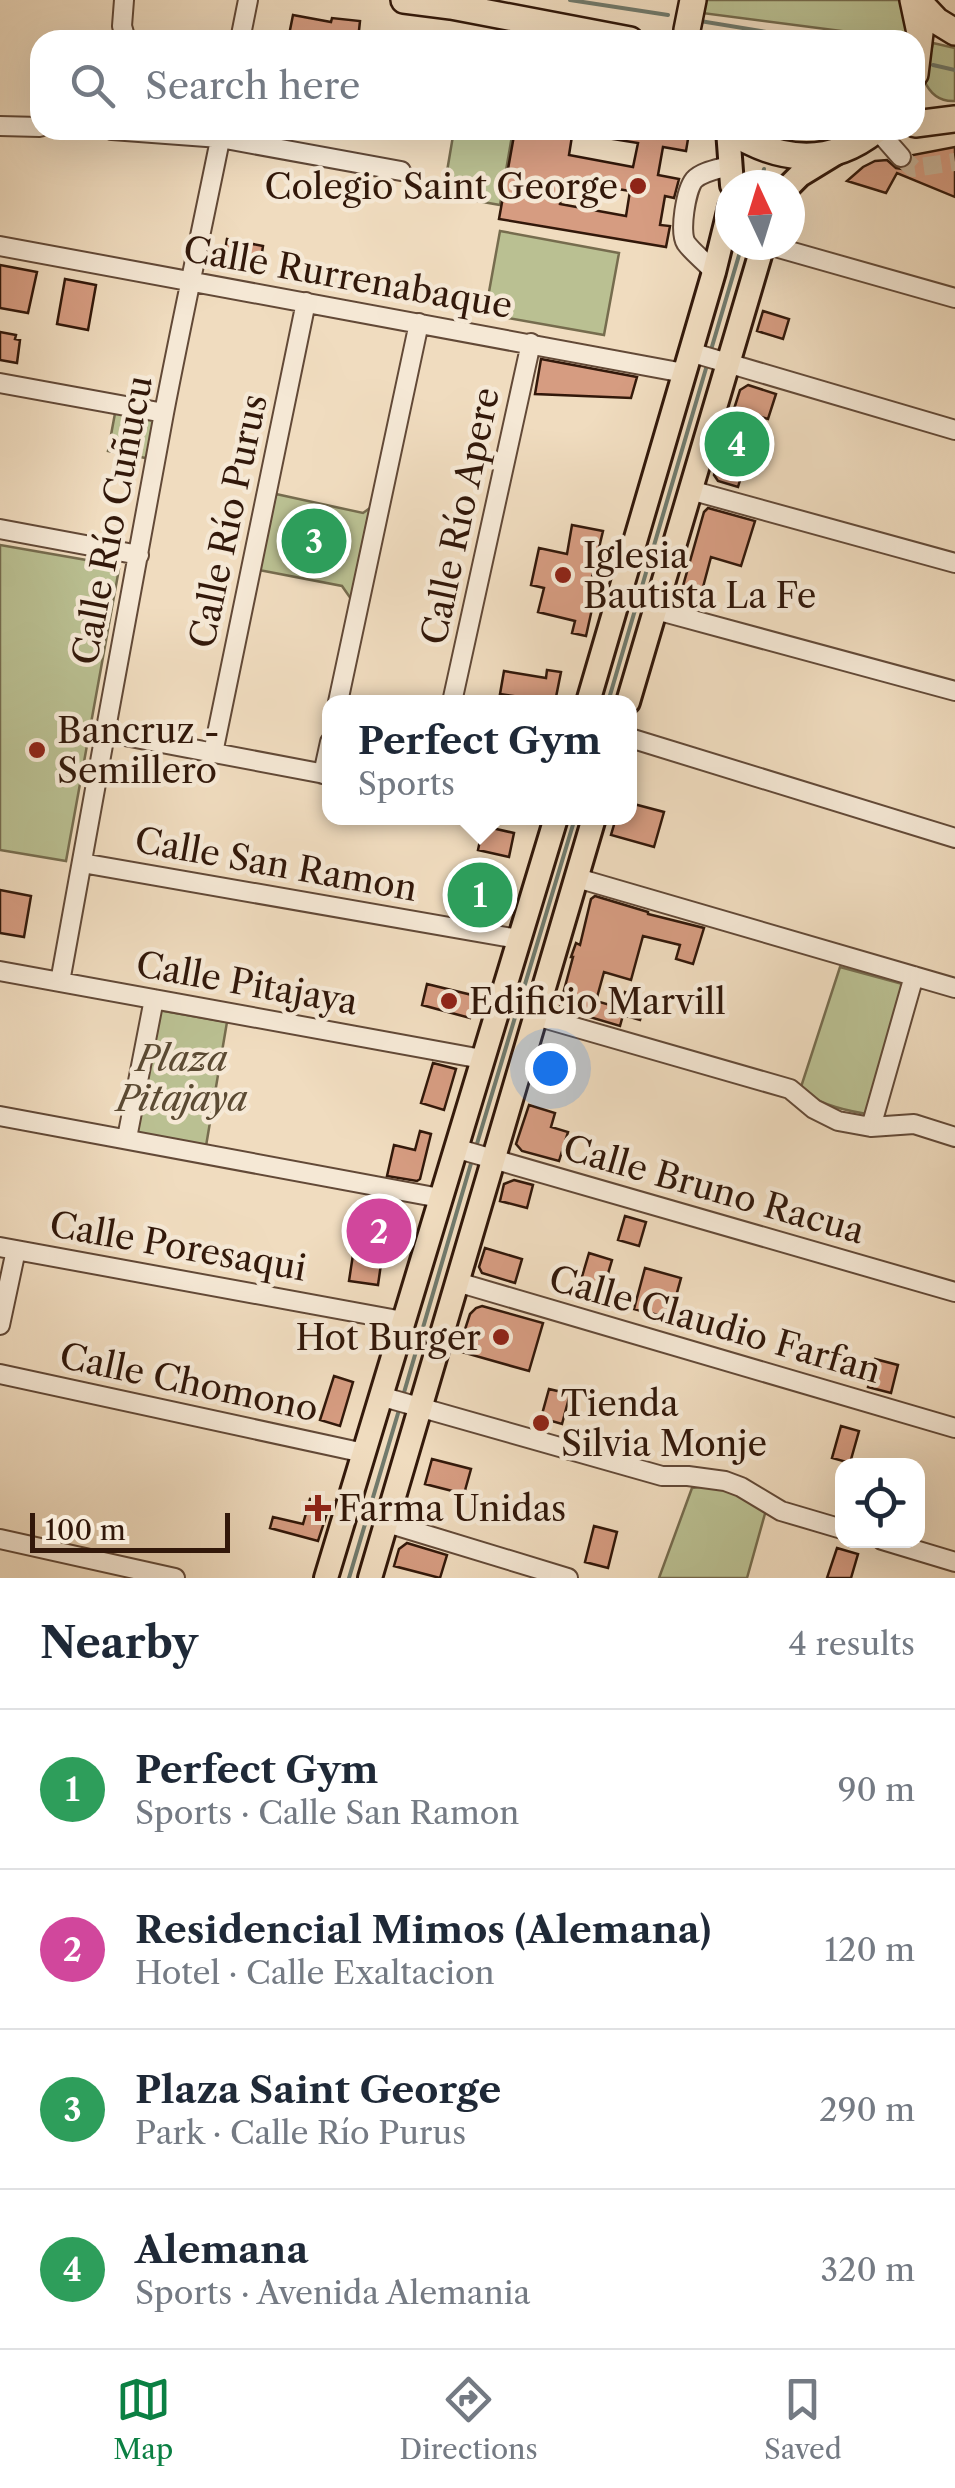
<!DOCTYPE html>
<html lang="en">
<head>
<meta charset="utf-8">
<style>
	:root { --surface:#fff; --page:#f6f6f7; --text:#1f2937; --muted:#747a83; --line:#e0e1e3; --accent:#0b8043 }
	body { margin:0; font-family:"Libre Caslon Text",serif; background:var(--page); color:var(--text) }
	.controls { position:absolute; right:30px; bottom:30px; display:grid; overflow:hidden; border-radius:20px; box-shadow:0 10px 40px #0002 }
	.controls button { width:90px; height:90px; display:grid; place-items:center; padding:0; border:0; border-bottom:2px solid var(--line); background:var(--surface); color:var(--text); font:50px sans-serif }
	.compass { position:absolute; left:715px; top:170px; width:90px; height:90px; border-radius:50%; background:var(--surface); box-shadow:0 10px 40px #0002; rotate:356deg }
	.scale { position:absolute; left:30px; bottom:25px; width:200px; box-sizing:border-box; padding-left:10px; border:5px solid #32180a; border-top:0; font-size:28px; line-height:35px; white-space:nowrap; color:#32180a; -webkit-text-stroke:8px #f5e8d5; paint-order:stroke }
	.you { position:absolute; left:550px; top:1068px; width:35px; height:35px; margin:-25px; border:8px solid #fff; border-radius:50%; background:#1a73e8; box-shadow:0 0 0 15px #1a73e833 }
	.badge { display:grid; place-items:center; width:65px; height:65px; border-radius:50%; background:var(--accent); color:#fff; font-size:32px; font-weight:700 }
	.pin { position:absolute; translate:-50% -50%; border:5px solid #fff; box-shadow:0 2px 10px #0006 }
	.popup { position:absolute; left:322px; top:695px; width:315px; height:130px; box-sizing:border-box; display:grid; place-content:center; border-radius:20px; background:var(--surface); filter:drop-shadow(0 2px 8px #0005); font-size:32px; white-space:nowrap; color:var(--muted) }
	.popup b { font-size:38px; color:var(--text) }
	.popup::after { content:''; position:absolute; left:50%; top:100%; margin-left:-20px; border:20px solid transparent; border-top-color:var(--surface) }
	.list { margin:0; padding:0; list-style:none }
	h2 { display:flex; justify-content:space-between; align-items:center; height:130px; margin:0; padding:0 40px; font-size:42px }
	h2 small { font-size:32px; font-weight:400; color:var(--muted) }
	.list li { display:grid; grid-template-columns:65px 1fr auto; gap:30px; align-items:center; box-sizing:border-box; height:160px; padding:0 40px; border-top:2px solid var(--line) }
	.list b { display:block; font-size:38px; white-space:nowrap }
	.list p { margin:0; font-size:32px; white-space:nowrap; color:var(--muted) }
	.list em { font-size:32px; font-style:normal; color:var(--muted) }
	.icon { flex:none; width:55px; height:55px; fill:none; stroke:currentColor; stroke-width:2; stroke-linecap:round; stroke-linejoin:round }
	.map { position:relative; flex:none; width:955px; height:1578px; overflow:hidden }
	.search { position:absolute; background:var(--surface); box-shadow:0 10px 40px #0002; left:30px; right:30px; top:30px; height:110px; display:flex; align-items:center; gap:25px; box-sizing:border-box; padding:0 35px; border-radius:30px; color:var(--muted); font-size:38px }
	.sheet { height:770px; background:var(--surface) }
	nav { display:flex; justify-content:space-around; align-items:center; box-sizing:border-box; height:140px; border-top:2px solid var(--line); background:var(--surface); font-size:28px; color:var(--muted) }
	nav a { display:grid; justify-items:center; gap:5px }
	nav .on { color:var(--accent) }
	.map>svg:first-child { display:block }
</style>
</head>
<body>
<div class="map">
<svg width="955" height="1578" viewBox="0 0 955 1578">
	<rect width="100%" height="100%" fill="#f0dcbf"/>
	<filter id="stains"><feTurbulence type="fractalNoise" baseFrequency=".002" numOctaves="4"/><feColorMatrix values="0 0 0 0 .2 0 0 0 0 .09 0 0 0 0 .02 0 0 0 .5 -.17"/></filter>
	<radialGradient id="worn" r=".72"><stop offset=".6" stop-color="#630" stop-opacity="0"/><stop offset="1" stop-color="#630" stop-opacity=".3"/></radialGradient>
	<path fill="#bac092" stroke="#766c4e" stroke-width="2.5" d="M704 0H904L911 40 702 13Z
		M933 43 955 48V101C939 102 930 94 924 80Z
		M454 130H513L500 205 443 195Z
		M500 231 619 253 604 335 485 314Z
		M116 408 152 414 157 423 151 459 108 451Z
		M276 494 363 513 370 508 351 599 342 586 259 570Z
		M0 545 115 565 119 569 66 861 0 850Z
		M840 967 910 986 874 1115C846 1111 824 1106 800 1090Z
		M158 1010 227 1022 206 1146 136 1133Z
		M715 1485 730 1488 766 1510 747 1578H659L692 1488Z"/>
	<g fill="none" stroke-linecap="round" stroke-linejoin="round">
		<path stroke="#717a6c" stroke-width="4" d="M570 0 668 15
			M700 21 815 40
			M933 65 955 70
			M760 185 764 169
			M711 350 742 245
			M608 702 707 365
			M476 1147 575 818
			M403 1396 472 1160
			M349 1578 399 1410"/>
	</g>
	<path fill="#d69c81" stroke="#32180a" stroke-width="2.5" fill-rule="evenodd" d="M293 15 331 22 332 18 360 21 358 40 326 36 325 40H288Z
		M515 130H573L569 155 633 167 638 143 594 136 595 130H675L689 133 686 151 663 147 658 175 679 179 674 198 665 196 660 225 670 226 666 247 499 219ZM564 180 630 191 626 216 560 204Z
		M955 147V197L897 173 886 193 847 181 863 167 875 161 887 160 896 168 902 169 910 166 913 155Z
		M227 239 263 246 260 266 227 260 224 256Z
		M0 265 37 272 28 313 0 308Z
		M65 279 96 285 88 330 57 324Z
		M763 311 789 319 783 339 757 331Z
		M0 332 16 335 15 339 20 340 17 363 0 360Z
		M541 359 637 377 631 398 535 394Z
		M748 385 776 394 768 419 734 409 740 390Z
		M727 430 753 437 738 487 718 481 714 475Z
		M708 508 755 521 741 566 711 557 698 606 679 600 704 512Z
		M572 525 603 531 587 598 594 600 586 636 572 633 575 621 538 612 544 588 531 585 539 548 567 554Z
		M547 670 561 672 555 702 500 694 504 671 546 678Z
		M630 803 664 812 654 847 611 835 616 818H630Z
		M483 826 514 833 509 857 478 850Z
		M477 882 500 887 494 914 459 906 464 884 476 886Z
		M0 890 31 896 24 937 0 933Z
		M595 896 648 912V914L704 928 693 964 676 959 680 945 643 936 631 980 604 972 596 1001 620 1008 625 992 646 998 640 1020 623 1015 620 1026 563 1009 560 1005 573 957H571L576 943 580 945 591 899Z
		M427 984 476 996 470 1018 422 1005Z
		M433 1063 456 1069 444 1110 421 1103Z
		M529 1105 555 1113 551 1127 568 1132 559 1161 522 1151 516 1144Z
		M420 1131 431 1134 420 1179 417 1181 387 1176 394 1145 415 1150Z
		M514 1180 533 1185 527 1208 500 1201 504 1184Z
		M371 1201 398 1210 389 1242 384 1243 378 1285 349 1281 354 1248H357Z
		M625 1216 646 1222 639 1246 618 1240Z
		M485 1248 522 1259 515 1283 482 1273 479 1267Z
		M589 1253 612 1260 599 1304 576 1297Z
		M645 1268 681 1278 670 1318 634 1309Z
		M482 1306 543 1323 529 1371 458 1351 470 1314 476 1308Z
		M875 1359 898 1365 891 1393 868 1387Z
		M334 1376 353 1382 340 1426 320 1420Z
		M549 1389 570 1394 562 1424 541 1418Z
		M841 1426 859 1431 850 1463 832 1458Z
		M432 1459 471 1469 464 1494 425 1484Z
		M310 1499 330 1504 318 1541 270 1528 273 1517 303 1524Z
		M594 1526 617 1532 608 1568 585 1562Z
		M407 1543 447 1555 440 1578 394 1566 399 1549Z
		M837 1548 858 1554 851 1578H827Z"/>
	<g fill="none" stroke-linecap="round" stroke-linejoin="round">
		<path stroke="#cab59b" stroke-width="18" stroke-dasharray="18 9" stroke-linecap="butt" d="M901 157 913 168 955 162"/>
		<g stroke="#624937" stroke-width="22">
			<path id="minor" d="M124 0 122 26 126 40
				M240 40 248 0
				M0 126 40 127
				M112 130 220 138 401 171
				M880 133 901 157
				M768 245 955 298
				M0 246 684 373
				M714 272C706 262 693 253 686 243 679 232 686 190 694 180 702 171 720 169 732 165
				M690 352 955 430
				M0 383 164 413
				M690 490 955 563
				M0 529 139 555
				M656 610 955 691
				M338 702 419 323
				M452 702 531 343
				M104 732 330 775
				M630 738 955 838
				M213 753 306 302
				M323 774 330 742
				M82 863 518 939
				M577 878 955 988
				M0 971 482 1059
				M60 982C95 792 128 603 164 413 182 319 203 224 222 130
				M536 1016 790 1089 814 1109 838 1121 871 1127 914 1124 955 1137
				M0 1116 440 1198
				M871 1127 914 976
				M127 1138 154 999
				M455 1148 955 1292
				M0 1247 403 1321
				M457 1282 955 1428
				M0 1325 16 1250
				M0 1374 364 1453
				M380 1396 662 1476H688L725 1481 741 1487 781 1511 842 1529
				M387 1523 568 1578
				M0 1539 175 1578
				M882 1540 955 1562"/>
		</g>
		<g stroke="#32180a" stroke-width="28">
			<path id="major" d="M728 130 732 185
				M790 185 800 175 836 153
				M588 702 714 272 730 207
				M628 702 763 245
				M326 1578 556 818
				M370 1578 594 818"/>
		</g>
		<g stroke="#32180a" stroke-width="30">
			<path id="highway" d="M404 0 451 6 630 40
				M913 0 920 33 915 74
				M917 0 937 21 955 32
				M687 40V30L693 0
				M915 124 955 119
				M729 130C777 161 829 168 876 130"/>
		</g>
		<use href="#minor" stroke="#f5e8d5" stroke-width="18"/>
		<use href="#major" stroke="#f0dcbf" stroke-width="22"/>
		<use href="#highway" stroke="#f0dcbf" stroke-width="25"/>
	</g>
	<g fill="#8f2418" stroke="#f5e8d5" stroke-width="4">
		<circle cx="638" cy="186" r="10"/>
		<circle cx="563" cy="575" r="10"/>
		<circle cx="37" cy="750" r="10"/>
		<circle cx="449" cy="1001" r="10"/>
		<circle cx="501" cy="1337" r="10"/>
		<circle cx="541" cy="1423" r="10"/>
		<path d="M313 1493h10v10h10v10h-10v10h-10v-10h-10v-10h10z"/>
	</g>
	<g text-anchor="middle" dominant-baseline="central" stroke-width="9" stroke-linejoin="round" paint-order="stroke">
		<g font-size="35" fill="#32180a" stroke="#f5e8d5" text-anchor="start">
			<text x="618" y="186" text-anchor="end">Colegio Saint George</text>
			<text x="583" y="555">Iglesia<tspan x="583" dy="40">Bautista La Fe</tspan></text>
			<text x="57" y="730">Bancruz -<tspan x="57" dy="40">Semillero</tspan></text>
			<text x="469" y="1001">Edificio Marvill</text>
			<text x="481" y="1337" text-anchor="end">Hot Burger</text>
			<text x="561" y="1403">Tienda<tspan x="561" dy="40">Silvia Monje</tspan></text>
			<text x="338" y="1508">Farma Unidas</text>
		</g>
		<g font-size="35" fill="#32180a" stroke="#f5e8d5">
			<text transform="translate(348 277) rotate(10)">Calle Rurrenabaque</text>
			<text transform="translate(460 516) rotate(-78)">Calle Río Apere</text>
			<text transform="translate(112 520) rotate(-79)">Calle Río Cuñucu</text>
			<text transform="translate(228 521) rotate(-78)">Calle Río Purus</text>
			<text transform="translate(276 864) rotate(10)">Calle San Ramon</text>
			<text transform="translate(247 983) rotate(10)">Calle Pitajaya</text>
			<text transform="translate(714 1189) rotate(16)">Calle Bruno Racua</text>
			<text transform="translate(178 1246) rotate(10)">Calle Poresaqui</text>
			<text transform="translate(715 1324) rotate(16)">Calle Claudio Farfan</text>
			<text transform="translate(189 1382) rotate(12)">Calle Chomono</text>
		</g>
		<g font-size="35" font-style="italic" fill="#5b4a33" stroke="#f5e8d5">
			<text x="182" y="1058">Plaza<tspan x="182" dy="40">Pitajaya</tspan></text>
		</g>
	</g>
	<rect width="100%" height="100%" filter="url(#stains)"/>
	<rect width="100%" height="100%" fill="url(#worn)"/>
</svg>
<div class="controls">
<button><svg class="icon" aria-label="locate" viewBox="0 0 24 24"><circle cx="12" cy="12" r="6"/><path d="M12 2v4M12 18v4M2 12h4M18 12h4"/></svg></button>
</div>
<svg class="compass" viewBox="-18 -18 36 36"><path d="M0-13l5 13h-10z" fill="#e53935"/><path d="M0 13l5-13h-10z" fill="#747a83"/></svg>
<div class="scale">100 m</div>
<div class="you"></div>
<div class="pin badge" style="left:480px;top:895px;background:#2e9e5b">1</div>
<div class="popup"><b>Perfect Gym</b>Sports</div>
<div class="pin badge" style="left:379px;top:1231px;background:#d1479c">2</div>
<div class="pin badge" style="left:314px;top:541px;background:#2e9e5b">3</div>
<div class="pin badge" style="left:737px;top:444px;background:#2e9e5b">4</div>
<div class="search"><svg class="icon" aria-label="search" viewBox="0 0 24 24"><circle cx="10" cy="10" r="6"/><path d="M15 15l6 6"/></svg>Search here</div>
</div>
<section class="sheet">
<h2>Nearby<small>4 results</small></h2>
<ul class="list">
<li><span class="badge" style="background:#2e9e5b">1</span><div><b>Perfect Gym</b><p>Sports · Calle San Ramon</p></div><em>90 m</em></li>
<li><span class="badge" style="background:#d1479c">2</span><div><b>Residencial Mimos (Alemana)</b><p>Hotel · Calle Exaltacion</p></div><em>120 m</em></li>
<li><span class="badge" style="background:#2e9e5b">3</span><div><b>Plaza Saint George</b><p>Park · Calle Río Purus</p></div><em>290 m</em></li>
<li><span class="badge" style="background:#2e9e5b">4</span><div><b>Alemana</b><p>Sports · Avenida Alemania</p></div><em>320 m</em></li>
</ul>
</section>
<nav>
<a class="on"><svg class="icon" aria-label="map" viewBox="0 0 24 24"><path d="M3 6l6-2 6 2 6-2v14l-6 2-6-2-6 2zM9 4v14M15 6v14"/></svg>Map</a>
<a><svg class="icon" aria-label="directions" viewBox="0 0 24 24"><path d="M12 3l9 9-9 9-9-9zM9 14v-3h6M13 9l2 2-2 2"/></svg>Directions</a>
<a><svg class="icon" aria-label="saved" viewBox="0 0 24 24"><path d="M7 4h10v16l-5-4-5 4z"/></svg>Saved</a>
</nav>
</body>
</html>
